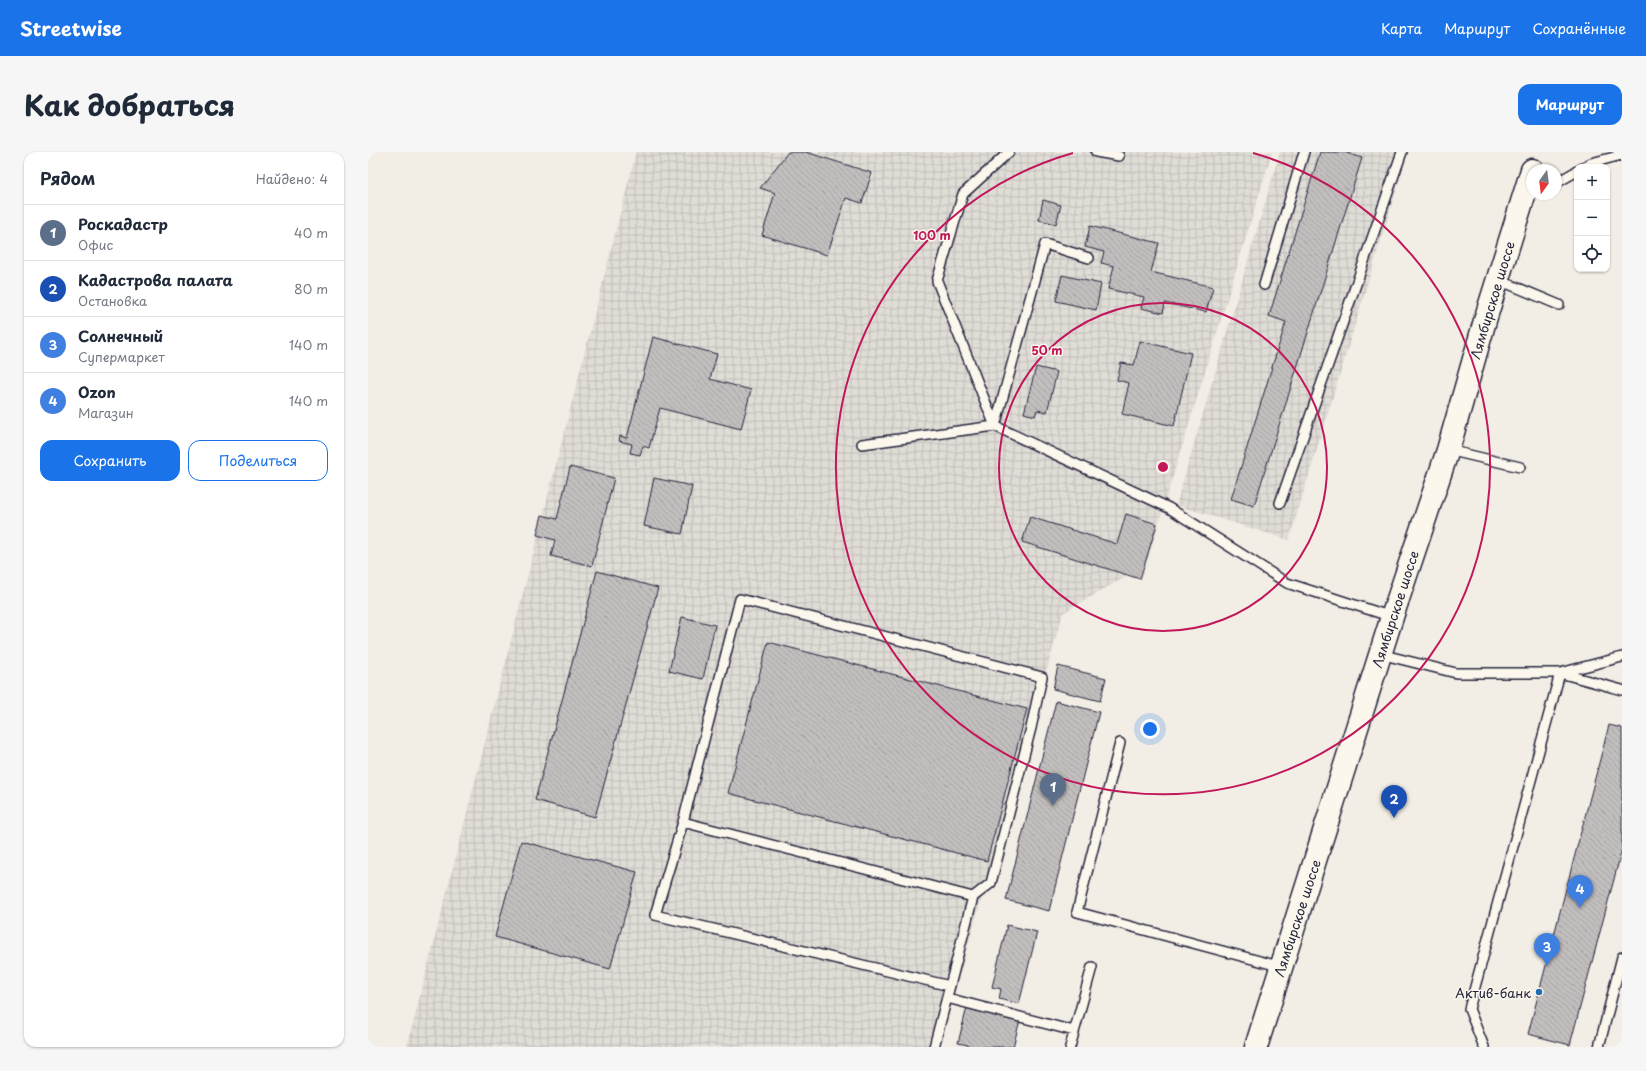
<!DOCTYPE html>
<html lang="ru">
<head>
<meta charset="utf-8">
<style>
	:root { --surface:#fff; --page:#f6f6f7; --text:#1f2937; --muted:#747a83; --line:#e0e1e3; --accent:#1a73e8 }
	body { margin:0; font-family:"Playpen Sans",sans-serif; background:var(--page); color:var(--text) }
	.controls { position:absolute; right:12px; top:12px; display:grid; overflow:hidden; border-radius:8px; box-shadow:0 1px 3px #0004 }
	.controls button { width:36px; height:36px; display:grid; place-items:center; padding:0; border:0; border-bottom:1px solid var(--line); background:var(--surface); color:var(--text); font:20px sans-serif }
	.compass { position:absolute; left:1158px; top:12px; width:36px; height:36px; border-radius:50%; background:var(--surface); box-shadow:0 1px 3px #0004; rotate:194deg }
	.you { position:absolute; left:782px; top:577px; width:14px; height:14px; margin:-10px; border:3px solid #fff; border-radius:50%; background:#1a73e8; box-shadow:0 0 0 6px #1a73e833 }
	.badge { display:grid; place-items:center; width:26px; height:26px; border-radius:50%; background:var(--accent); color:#fff; font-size:13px; font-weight:700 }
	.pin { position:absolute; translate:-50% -33px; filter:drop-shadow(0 1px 2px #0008) }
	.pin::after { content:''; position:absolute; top:21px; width:14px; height:12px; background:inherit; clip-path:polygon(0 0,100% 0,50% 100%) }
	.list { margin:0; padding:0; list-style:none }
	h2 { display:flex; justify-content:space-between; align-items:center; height:52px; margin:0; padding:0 16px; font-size:17px }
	h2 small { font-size:13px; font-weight:400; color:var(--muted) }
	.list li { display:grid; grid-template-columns:26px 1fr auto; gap:12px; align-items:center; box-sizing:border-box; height:56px; padding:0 16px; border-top:1px solid var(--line) }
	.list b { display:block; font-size:15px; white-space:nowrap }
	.list p { margin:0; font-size:13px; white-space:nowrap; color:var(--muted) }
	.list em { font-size:13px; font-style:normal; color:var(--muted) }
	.actions { display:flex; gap:8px; padding:12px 16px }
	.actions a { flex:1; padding:9px 0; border:1px solid var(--accent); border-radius:12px; text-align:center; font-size:14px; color:var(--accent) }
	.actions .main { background:var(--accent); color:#fff }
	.icon { flex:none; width:22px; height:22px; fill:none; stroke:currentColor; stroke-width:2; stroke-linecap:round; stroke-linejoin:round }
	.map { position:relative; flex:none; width:1254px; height:895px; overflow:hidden; border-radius:12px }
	header { display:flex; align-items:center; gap:24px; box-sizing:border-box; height:56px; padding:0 20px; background:var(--accent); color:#fff }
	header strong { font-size:19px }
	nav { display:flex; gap:22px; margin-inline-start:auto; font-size:14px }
	.intro { display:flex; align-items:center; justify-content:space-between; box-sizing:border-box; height:96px; padding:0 24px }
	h1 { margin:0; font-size:28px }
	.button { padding:10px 18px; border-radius:12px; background:var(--accent); color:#fff; font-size:14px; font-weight:700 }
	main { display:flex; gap:24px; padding:0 24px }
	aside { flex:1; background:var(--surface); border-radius:12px; box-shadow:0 1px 3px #0004 }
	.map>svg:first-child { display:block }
</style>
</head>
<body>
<header>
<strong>Streetwise</strong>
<nav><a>Карта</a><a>Маршрут</a><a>Сохранённые</a></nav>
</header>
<div class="intro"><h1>Как добраться</h1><a class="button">Маршрут</a></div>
<main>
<aside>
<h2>Рядом<small>Найдено: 4</small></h2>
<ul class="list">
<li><span class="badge" style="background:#5c6f8a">1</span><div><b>Роскадастр</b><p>Офис</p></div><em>40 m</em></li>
<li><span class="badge" style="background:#1a4fb4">2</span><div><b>Кадастрова палата</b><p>Остановка</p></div><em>80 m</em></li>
<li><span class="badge" style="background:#3f7fe0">3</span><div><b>Солнечный</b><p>Супермаркет</p></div><em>140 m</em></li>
<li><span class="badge" style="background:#3f7fe0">4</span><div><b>Ozon</b><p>Магазин</p></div><em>140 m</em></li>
</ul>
<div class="actions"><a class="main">Сохранить</a><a>Поделиться</a></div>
</aside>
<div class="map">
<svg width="1254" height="895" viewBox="0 0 1254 895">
	<defs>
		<pattern id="industrial-grid" width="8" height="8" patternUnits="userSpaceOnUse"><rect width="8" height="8" fill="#e0dcd6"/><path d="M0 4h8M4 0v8" fill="none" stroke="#c0bcb9"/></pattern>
		<pattern id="building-back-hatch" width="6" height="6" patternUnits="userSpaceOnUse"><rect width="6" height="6" fill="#c2bebe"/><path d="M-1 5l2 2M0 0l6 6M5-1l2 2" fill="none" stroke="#a6a3a4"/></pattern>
	</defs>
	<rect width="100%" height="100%" fill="#f2eee5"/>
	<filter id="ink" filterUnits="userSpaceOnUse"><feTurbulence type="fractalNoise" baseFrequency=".025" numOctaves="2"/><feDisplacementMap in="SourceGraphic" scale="8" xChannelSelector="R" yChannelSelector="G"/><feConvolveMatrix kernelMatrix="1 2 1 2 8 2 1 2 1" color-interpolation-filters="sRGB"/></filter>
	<g filter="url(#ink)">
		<path fill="url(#industrial-grid)" d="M268 0H904L778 413 695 461 571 895H39Z
			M912 0H1040L921 388 808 353Z"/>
		<path fill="url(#building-back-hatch)" stroke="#22223b" d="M420 0H438L504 21 494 51 478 46 459 103 394 83 407 41 392 36Z
			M952 0H976L994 6 886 354 863 347 918 170 901 164Z
			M675 48 693 53 688 72 671 68Z
			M722 74 791 91 783 120 845 135 838 160 797 151 795 161 773 156 776 145 740 137 746 114 733 111 736 100 717 95Z
			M694 123 733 132 728 158 688 149Z
			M285 185 349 202 342 227 383 238 373 277 292 256 281 296 275 294 272 303 262 301 264 292 251 289 252 284 259 286Z
			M772 189 823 201 806 274 754 262 761 231 749 228 753 211 766 213Z
			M668 215 689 220 679 260 669 258 667 264 656 261Z
			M202 315 246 326 224 414 183 404 187 388 169 383 174 363 189 367Z
			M286 326 324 334 314 382 276 374Z
			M758 362 789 372 772 427 654 390 662 365 749 392Z
			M229 419 290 436 227 665 167 648Z
			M314 465 347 473 335 527 301 519Z
			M400 490 659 557 619 709 360 641Z
			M690 514 738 526 732 549 685 537Z
			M688 549 731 560 681 759 638 748Z
			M1241 573 1254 576V697L1202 893 1160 882Z
			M153 689 269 720 242 817 127 785Z
			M639 773 669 780 651 852 631 847 633 837 624 835Z
			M599 855 652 868 645 895H600V893L590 891Z"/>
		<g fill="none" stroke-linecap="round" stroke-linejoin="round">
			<g stroke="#22223b" stroke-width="12">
				<path id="lane" d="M728 0 751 4
					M1215 15 1223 11 1254 3
					M1188 31 1209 19
					M1131 128 1191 153
					M896 133 936 0
					M627 274 569 129 595 42 641 0
					M627 274 677 92 721 106
					M494 292 627 274 801 356 919 431 1024 465
					M1080 298 1152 315
					M912 351 1034 0
					M1012 502 1088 521H1192L1254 505
					M752 591 709 760 914 815
					M315 670 372 447 674 525 663 576 623 731 605 745
					M579 846 706 879
					M566 895 605 745 315 670 287 763 582 834
					M702 895 724 815
					M1116 895 1101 857 1192 521 1254 538
					M1231 895 1254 805"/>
			</g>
			<g stroke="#22223b" stroke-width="25">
				<path id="primary" d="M888 895 1024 465 1080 298 1118 165 1164 18"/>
			</g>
			<use href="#lane" stroke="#fbf7ec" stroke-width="9"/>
			<use href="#primary" stroke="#fbf7ec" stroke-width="22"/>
		</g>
	</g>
	<g fill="none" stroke="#c2185b" stroke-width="2">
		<circle cx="795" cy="315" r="164"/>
		<path d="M885 1A327 327 0 1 1 705 1"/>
	</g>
	<circle fill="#1f6fb2" stroke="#fbf7ec" stroke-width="1.5" cx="1171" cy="840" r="4"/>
	<g text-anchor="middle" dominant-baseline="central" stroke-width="3" stroke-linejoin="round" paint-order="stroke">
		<g font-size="13" fill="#22223b" stroke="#fbf7ec">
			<text transform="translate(1124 148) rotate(-73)">Лямбирское шоссе</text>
			<text transform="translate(1027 457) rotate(-72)">Лямбирское шоссе</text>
			<text transform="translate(929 766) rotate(-72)">Лямбирское шоссе</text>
		</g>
		<g font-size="13" fill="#22223b" stroke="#fbf7ec" text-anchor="end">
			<text x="1163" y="840">Актив-банк</text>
		</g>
	</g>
	<circle cx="795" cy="315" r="6" fill="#c2185b" stroke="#fbf7ec" stroke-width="2"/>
	<g font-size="12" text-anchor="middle" font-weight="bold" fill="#c2185b" stroke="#fbf7ec" stroke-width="3" stroke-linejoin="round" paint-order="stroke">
		<text x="564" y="88">100 m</text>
		<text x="679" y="203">50 m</text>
	</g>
</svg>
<div class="controls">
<button>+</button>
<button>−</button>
<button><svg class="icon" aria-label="locate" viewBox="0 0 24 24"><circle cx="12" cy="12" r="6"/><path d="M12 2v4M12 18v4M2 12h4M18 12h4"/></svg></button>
</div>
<svg class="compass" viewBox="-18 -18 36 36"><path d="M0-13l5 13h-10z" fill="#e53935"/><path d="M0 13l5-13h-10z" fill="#747a83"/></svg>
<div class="you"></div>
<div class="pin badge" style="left:685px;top:654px;background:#5c6f8a">1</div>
<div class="pin badge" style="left:1026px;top:666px;background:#1a4fb4">2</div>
<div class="pin badge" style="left:1179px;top:814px;background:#3f7fe0">3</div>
<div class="pin badge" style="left:1212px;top:756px;background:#3f7fe0">4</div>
</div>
</main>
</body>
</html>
